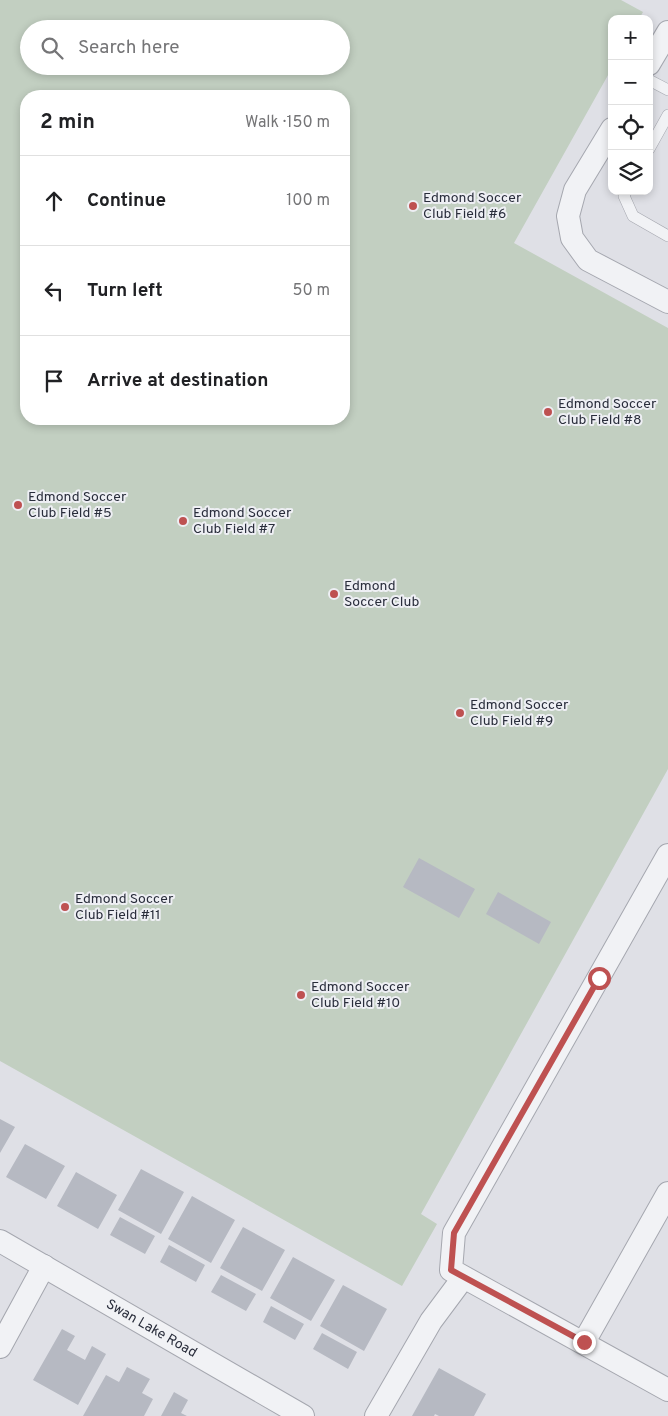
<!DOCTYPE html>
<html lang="en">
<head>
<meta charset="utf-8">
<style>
	:root { --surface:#fff; --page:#f6f6f6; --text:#202124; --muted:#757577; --line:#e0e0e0 }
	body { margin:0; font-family:Overpass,sans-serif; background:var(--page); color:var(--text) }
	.controls { position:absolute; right:15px; top:15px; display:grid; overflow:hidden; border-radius:10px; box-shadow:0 2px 8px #0003 }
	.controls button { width:45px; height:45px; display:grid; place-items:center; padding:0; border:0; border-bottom:1px solid var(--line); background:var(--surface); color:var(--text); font:25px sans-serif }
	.stop { position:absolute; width:15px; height:15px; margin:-11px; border:4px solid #be5151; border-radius:50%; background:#fff }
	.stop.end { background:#be5151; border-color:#fff; box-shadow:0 1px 5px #0008 }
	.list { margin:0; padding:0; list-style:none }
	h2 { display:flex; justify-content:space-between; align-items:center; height:65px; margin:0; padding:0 20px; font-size:21px }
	h2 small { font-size:16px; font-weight:400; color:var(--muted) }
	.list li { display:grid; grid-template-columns:32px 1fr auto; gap:15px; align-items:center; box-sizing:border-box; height:90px; padding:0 20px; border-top:1px solid var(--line) }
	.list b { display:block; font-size:19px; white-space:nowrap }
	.list em { font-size:16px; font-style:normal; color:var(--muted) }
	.icon { flex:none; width:28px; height:28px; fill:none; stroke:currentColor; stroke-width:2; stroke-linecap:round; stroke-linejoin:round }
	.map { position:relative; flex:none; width:668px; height:1416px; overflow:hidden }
	.search { position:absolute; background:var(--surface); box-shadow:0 2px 8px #0003; left:20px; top:20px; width:330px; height:55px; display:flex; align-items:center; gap:12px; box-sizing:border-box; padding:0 18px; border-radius:28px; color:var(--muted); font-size:19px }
	.panel { position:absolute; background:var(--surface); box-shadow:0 2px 8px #0003; left:20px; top:90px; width:330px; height:335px; border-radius:20px }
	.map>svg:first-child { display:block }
</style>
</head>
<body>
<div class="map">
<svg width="668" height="1416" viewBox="0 0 668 1416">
	<rect width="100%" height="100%" fill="#dfe0e6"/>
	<path fill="#c2cfc1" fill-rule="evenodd" d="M0 0H621L643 12 639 19H612V68L514 243 668 328V769L421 1214 437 1224 402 1286 0 1061ZM29 29H341V66H29ZM26 96H344V419H26Z"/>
	<path fill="#b6b9c2" d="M419 858 475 889 459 918 403 887Z
		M498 892 551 922 539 944 486 914Z
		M0 1119 15 1127 0 1153Z
		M25 1144 65 1166 46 1199 6 1177Z
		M141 1169 184 1192 161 1234 118 1210Z
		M76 1172 117 1195 98 1229 57 1206Z
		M192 1196 235 1220 211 1263 168 1239Z
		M120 1217 155 1236 145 1254 110 1235Z
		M243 1227 285 1250 262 1291 220 1268Z
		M169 1245 205 1265 196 1282 160 1262Z
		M293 1257 335 1280 311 1321 270 1298Z
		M221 1275 256 1294 246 1311 211 1292Z
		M343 1285 387 1309 364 1351 320 1326Z
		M271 1306 304 1324 295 1340 263 1322Z
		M62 1329 75 1336 67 1350 85 1360 92 1346 106 1354 78 1405 33 1380Z
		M322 1333 357 1352 348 1369 313 1349Z
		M127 1367 150 1379 142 1393 153 1399 144 1416H83L106 1375 119 1382Z
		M439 1368 486 1394 474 1416H439L435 1414 434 1416H412Z
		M174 1392 188 1400 181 1413 187 1416H161Z"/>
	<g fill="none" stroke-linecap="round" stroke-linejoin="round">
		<g stroke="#a5a7af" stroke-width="12">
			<path id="service" d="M649 80 668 90
				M649 149 668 115
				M626 191 624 196 633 216 668 236"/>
		</g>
		<g stroke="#a5a7af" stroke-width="24">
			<g id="minor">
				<path d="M649 64 668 32"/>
				<path d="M612 129 575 190 568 216 572 238 588 260 668 302"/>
				<path d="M668 855 454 1233 451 1270 668 1390"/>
				<path id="s1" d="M0 1241 303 1416"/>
				<path d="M584 1342 668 1193"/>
				<path d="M0 1347 44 1266"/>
				<path d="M376 1416 431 1321 463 1278"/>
			</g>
		</g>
		<use href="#service" stroke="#f1f2f5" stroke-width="11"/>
		<use href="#minor" stroke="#f1f2f5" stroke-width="22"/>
	</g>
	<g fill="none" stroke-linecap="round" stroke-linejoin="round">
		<path stroke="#be5151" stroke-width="6" d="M584 1342 451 1270 454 1233 599 978"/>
	</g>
	<g fill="#be5151" stroke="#eeeff4" stroke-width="2">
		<circle cx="413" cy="206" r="5"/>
		<circle cx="548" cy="412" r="5"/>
		<circle cx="18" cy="505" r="5"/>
		<circle cx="183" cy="521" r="5"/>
		<circle cx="334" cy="594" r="5"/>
		<circle cx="460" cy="713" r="5"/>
		<circle cx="65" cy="907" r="5"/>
		<circle cx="301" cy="995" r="5"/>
	</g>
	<g text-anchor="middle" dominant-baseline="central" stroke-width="4" stroke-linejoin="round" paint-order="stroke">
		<g font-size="14" fill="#292d3b" stroke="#eeeff4" text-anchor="start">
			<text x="423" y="198">Edmond Soccer<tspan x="423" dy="16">Club Field #6</tspan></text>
			<text x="558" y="404">Edmond Soccer<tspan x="558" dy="16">Club Field #8</tspan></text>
			<text x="28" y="497">Edmond Soccer<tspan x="28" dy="16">Club Field #5</tspan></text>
			<text x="193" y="513">Edmond Soccer<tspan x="193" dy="16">Club Field #7</tspan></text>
			<text x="344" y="586">Edmond<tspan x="344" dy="16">Soccer Club</tspan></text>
			<text x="470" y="705">Edmond Soccer<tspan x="470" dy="16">Club Field #9</tspan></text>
			<text x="75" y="899">Edmond Soccer<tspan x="75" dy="16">Club Field #11</tspan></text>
			<text x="311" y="987">Edmond Soccer<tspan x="311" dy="16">Club Field #10</tspan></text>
		</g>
		<g font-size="14" fill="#292d3b" stroke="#eeeff4">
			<text stroke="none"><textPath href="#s1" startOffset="175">Swan Lake Road</textPath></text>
		</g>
	</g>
</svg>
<div class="controls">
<button>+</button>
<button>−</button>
<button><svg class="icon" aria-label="locate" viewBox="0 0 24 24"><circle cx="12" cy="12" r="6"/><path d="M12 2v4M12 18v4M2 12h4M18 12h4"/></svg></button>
<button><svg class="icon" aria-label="layers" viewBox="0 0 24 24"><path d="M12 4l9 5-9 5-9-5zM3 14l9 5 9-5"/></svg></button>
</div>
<div class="stop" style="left:599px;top:978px"></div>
<div class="stop end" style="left:584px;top:1342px"></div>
<div class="search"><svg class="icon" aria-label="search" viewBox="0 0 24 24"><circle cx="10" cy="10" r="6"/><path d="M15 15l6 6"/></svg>Search here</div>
<section class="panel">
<h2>2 min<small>Walk · 150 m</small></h2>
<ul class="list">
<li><svg class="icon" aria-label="ahead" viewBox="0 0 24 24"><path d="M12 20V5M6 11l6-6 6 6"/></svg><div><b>Continue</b></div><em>100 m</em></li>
<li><svg class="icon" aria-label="left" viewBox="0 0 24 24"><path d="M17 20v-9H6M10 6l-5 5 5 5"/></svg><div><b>Turn left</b></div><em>50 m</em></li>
<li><svg class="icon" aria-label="arrive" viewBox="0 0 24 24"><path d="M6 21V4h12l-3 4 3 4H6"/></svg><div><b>Arrive at destination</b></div></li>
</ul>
</section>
</div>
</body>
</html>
